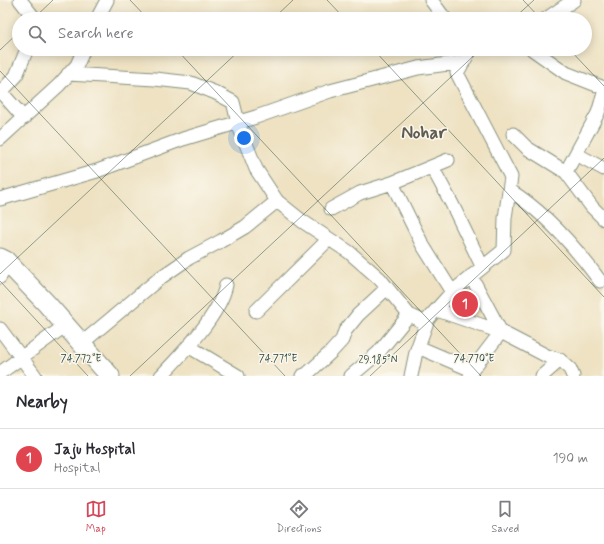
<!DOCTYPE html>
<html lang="en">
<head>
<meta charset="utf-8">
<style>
	:root { --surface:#fff; --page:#f7f7f7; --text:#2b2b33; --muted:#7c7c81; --line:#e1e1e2; --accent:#d1495b }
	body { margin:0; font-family:Mynerve,sans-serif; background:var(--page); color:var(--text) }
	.you { position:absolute; left:244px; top:138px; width:14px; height:14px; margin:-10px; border:3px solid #fff; border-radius:50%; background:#1a73e8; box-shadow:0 0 0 6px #1a73e833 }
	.badge { display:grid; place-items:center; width:26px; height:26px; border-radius:50%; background:var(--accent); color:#fff; font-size:13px; font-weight:700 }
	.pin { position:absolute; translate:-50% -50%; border:2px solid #fff; box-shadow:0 1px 4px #0006 }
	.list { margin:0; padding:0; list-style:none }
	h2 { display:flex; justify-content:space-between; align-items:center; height:52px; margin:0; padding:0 16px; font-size:17px }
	h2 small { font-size:13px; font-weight:400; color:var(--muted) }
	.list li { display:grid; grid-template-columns:26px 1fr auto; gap:12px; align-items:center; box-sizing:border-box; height:60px; padding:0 16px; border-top:1px solid var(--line) }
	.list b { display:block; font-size:15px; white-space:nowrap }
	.list p { margin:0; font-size:13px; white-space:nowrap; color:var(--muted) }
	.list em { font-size:13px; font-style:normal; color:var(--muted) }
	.icon { flex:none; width:22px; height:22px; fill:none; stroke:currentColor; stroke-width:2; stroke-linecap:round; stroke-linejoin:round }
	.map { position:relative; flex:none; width:604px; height:376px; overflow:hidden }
	.search { position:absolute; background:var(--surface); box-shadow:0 2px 10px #0003; left:12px; right:12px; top:12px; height:44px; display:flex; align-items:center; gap:10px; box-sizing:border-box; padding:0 14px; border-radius:22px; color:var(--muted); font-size:15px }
	.sheet { height:112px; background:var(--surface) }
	nav { display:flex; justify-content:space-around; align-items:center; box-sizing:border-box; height:56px; border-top:1px solid var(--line); background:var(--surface); font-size:11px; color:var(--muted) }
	nav a { display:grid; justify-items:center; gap:2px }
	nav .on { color:var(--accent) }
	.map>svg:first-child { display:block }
</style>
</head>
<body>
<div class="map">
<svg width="604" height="376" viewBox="0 0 604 376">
	<rect width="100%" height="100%" fill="#fbf7ec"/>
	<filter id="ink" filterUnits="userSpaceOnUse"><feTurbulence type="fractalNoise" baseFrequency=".025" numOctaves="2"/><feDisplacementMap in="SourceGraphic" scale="8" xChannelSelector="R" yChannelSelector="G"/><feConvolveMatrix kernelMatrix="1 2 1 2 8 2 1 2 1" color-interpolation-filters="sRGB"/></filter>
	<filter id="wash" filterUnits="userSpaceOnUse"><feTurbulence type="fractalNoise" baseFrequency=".012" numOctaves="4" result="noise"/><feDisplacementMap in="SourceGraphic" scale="16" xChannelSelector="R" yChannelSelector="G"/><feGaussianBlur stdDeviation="0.9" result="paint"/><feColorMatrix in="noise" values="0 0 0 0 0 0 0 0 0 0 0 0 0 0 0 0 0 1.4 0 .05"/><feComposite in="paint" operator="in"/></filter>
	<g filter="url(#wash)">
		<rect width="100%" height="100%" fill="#eee2c3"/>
		<g id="blocks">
			<path fill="#db9789" d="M466 291 478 307 465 317 452 301Z"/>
		</g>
	</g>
	<g filter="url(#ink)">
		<use href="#blocks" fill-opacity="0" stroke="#86907c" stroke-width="1"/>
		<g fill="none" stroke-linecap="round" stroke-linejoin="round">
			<g stroke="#86907c" stroke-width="15">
				<path id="minor" d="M20 0 35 19
					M431 0 445 19
					M97 19 107 0
					M546 19 574 0
					M532 49 566 73 604 88
					M68 74 155 79 191 83 216 93 233 102 239 126 256 169 277 201 302 221 349 252 380 279 409 315 426 323
					M24 118 1 92 16 76 27 49
					M513 134 527 148 566 172 592 207 604 219
					M0 139 59 85 77 65 84 49
					M576 154 604 169
					M432 167 452 204 482 266
					M566 172 598 113 604 93
					M392 183 422 244 452 292
					M509 190C543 211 576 248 600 281
					M0 199 97 171 183 139 256 117 330 91 418 68 463 62
					M331 209 360 193 392 183 448 160
					M471 276 501 332 547 356 560 360 570 369 573 376
					M0 277 6 261
					M437 310 501 332 472 370 470 376
					M256 311 329 239
					M0 329 35 376
					M82 343 160 278 189 258 221 241 245 227 277 201
					M188 346 238 376
					M418 347 472 370
					M0 373 66 325
					M161 376C182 354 220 315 226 285
					M302 376 307 374 331 352 342 340 345 331 358 315 387 288
					M351 376 378 353 409 315
					M411 376 416 352 428 319 452 292 504 250 505 218 511 177 457 73 471 49
					M542 376 560 360"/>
			</g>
			<g stroke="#86907c" stroke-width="21">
				<path id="highway" d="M0 258 6 261 47 304 110 376"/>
			</g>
			<use href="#minor" stroke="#fff" stroke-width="13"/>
			<use href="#highway" stroke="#fff" stroke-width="19"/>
		</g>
	</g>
	<path fill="none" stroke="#1f3d34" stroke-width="1" stroke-opacity="0.45" d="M130 0 148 19M327 0 345 19M523 0 541 19M33 19 53 0M273 19 293 0M513 19 534 0M176 49 481 376M373 49 604 297M569 49 604 86M0 50 19 32M0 71 285 376M0 274 241 49M0 281 88 376M130 376 481 49M370 376 604 158"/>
	<g text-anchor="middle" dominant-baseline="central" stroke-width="3" stroke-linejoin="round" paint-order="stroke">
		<g font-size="18" font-weight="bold" fill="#615c52" stroke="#fbf7ec">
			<text x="424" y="133">Nohar</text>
		</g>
	</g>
	<g font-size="10" text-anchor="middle" fill="#1f3d34" stroke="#fbf7ec" stroke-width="3" stroke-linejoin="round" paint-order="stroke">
		<text x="81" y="362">74.772°E</text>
		<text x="278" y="362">74.771°E</text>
		<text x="474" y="362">74.770°E</text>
		<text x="378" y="363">29.185°N</text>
	</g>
</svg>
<div class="you"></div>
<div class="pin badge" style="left:465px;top:304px;background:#e0444e">1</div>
<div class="search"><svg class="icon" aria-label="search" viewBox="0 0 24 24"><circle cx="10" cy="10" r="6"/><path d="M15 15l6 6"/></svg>Search here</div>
</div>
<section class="sheet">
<h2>Nearby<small></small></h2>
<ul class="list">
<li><span class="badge" style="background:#e0444e">1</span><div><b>Jaju Hospital</b><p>Hospital</p></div><em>190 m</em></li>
</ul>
</section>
<nav>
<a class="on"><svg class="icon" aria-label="map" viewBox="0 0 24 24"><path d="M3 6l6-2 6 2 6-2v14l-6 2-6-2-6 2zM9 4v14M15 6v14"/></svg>Map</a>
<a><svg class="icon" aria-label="directions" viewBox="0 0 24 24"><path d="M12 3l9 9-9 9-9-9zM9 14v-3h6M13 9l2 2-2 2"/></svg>Directions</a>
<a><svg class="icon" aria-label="saved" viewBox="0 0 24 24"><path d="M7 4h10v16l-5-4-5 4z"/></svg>Saved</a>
</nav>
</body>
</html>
